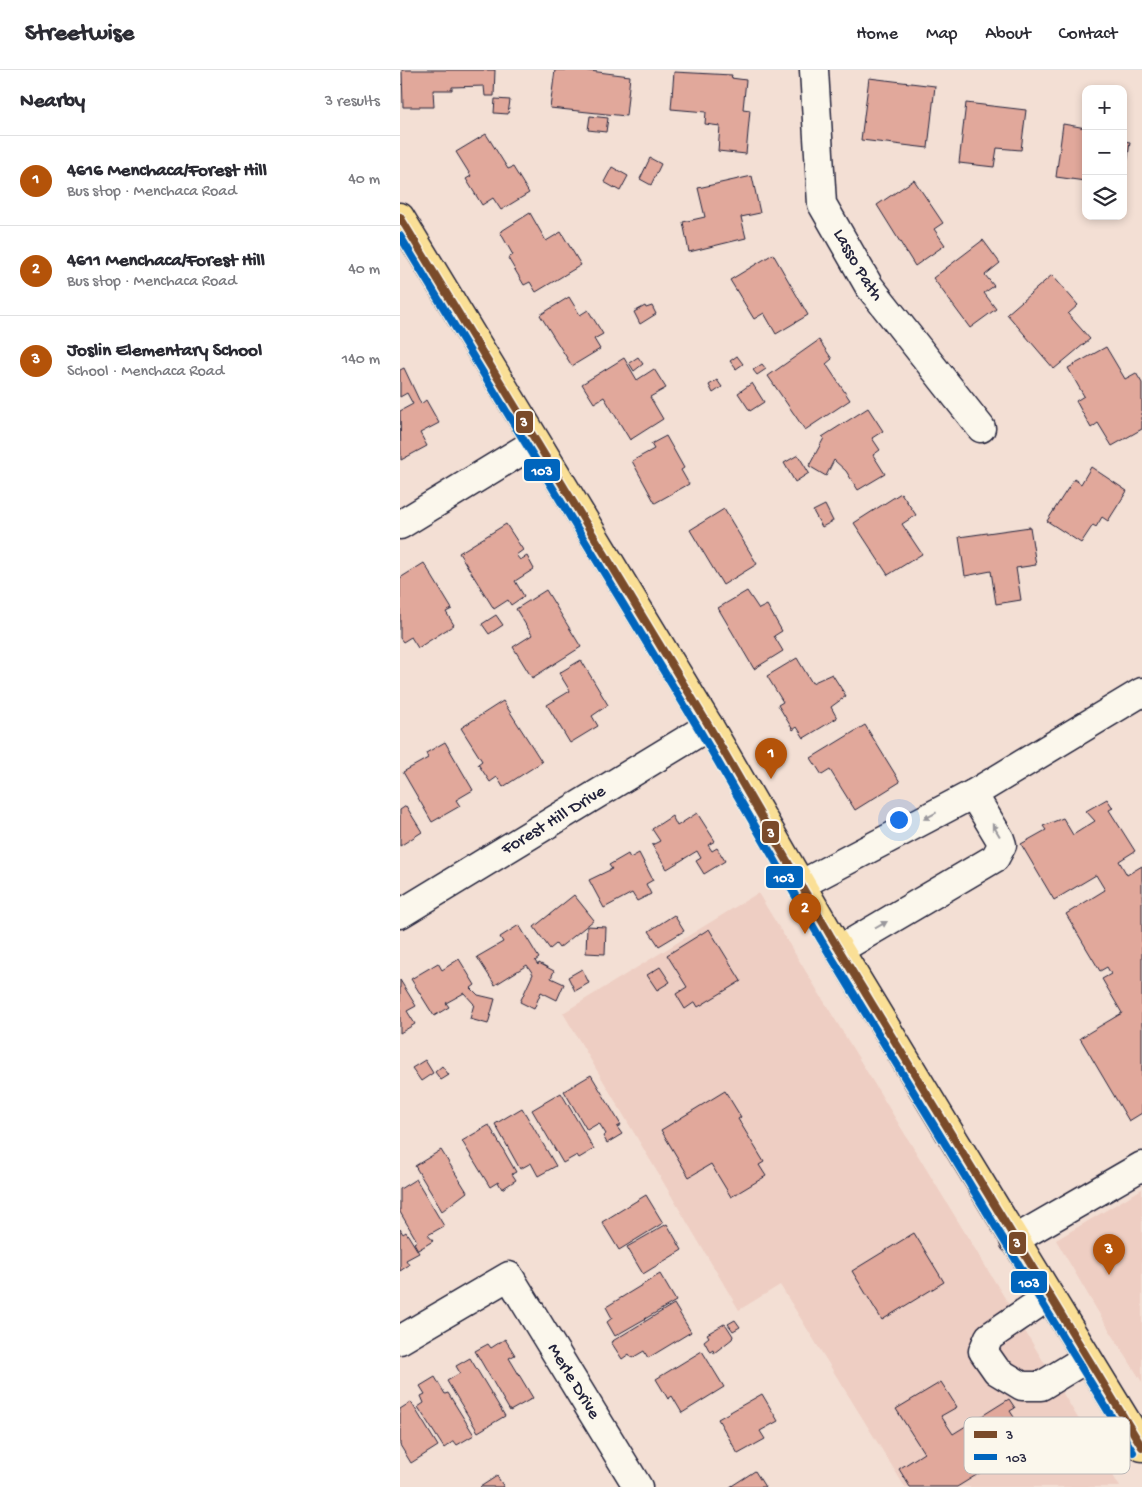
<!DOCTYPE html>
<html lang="en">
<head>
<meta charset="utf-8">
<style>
	:root { --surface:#fff; --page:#f7f7f7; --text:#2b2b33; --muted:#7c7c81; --line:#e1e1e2; --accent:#b45309 }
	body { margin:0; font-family:"Gochi Hand",sans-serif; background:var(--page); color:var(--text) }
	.controls { position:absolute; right:15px; top:15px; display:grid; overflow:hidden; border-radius:10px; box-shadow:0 2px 8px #0003 }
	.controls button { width:45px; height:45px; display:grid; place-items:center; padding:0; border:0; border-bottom:1px solid var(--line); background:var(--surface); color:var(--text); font:25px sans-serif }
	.you { position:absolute; left:498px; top:749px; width:18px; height:18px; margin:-12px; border:4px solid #fff; border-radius:50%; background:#1a73e8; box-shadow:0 0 0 8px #1a73e833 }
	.badge { display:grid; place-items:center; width:32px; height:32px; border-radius:50%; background:var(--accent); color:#fff; font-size:16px; font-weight:700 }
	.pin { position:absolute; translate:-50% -41px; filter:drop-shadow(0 1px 2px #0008) }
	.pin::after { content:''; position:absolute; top:26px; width:18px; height:15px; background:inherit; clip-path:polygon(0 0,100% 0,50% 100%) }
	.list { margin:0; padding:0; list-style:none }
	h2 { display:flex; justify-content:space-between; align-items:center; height:65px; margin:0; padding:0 20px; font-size:21px }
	h2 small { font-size:16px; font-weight:400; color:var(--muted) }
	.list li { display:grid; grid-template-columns:32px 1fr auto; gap:15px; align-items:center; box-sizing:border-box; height:90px; padding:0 20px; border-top:1px solid var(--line) }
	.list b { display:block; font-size:19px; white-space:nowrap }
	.list p { margin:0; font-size:16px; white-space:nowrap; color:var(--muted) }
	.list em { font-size:16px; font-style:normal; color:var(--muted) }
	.icon { flex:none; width:28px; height:28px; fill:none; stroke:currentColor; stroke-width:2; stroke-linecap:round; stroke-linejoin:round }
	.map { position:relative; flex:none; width:742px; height:1417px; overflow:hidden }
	header { display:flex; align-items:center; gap:30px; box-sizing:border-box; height:70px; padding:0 25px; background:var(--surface); border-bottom:1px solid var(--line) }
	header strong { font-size:24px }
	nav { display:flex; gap:28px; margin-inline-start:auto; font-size:18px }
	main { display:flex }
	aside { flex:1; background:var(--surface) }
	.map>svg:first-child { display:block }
</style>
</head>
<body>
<header>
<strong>Streetwise</strong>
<nav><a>Home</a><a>Map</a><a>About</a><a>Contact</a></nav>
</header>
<main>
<aside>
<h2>Nearby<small>3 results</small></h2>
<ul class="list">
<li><span class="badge">1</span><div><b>4616 Menchaca/Forest Hill</b><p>Bus stop · Menchaca Road</p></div><em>40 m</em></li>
<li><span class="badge">2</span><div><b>4611 Menchaca/Forest Hill</b><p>Bus stop · Menchaca Road</p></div><em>40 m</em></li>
<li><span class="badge">3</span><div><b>Joslin Elementary School</b><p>School · Menchaca Road</p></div><em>140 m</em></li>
</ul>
</aside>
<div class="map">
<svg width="742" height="1417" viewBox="0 0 742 1417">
	<rect width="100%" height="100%" fill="#f3dfd4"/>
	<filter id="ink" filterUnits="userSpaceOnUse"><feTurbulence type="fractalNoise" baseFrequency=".02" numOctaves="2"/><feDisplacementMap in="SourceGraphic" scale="10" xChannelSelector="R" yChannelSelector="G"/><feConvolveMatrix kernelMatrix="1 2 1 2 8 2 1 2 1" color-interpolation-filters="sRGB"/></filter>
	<g filter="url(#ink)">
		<path fill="#eecec3" d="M358 823 720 1417H505L380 1215 339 1240 163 943Z
			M742 1119V1312L697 1240 656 1170Z"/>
		<path fill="#e1a89b" stroke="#22223b" d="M2 0H95L94 26H85L84 16 52 17V20H33L34 37H3Z
			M155 0H182L230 6 226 46 150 38Z
			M274 2 332 5 331 8 346 10 343 39 350 40 346 84 318 81 320 56 305 54 306 42 271 39Z
			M469 8 535 16 528 78 461 70Z
			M95 29 110 30 108 44 94 43Z
			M566 33 626 40 621 80 597 78 594 97 559 93Z
			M190 46 208 48 206 62 188 60Z
			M663 54 686 58 685 111 656 107Z
			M86 64 108 99 113 97 129 123 101 140 93 128 82 135 66 109 71 106 56 82Z
			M723 71 730 72 726 102 723 101Z
			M250 88 261 94 251 115 240 109Z
			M212 97 228 106 220 121 204 112Z
			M352 106 360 143 341 147 346 168 289 182 283 152 305 147 298 118Z
			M514 110 543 153 534 159 545 175 515 196 477 135Z
			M130 143 146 171 161 162 181 195 136 222 130 212 124 215 108 188 113 185 100 162Z
			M583 170 600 193 585 205 594 216 584 223 596 239 570 258 533 208Z
			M373 184 408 245 376 264 364 243 354 249 330 210Z
			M652 205 678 235 668 244 690 269 654 299 607 244Z
			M169 227 180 245 188 240 203 264 194 269 200 279 172 296 140 245Z
			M245 236 246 238 252 236 256 244 240 254 234 242Z
			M419 270 432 289 426 294 450 330 405 360 368 306Z
			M706 277 725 309 736 303 742 313V359L712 376 698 353 691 358 676 331 684 326 668 298Z
			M337 286 343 294 336 299 330 291Z
			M238 287 243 294 234 301 229 293Z
			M224 288 237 310 254 299 266 318 250 327 263 349 230 370 204 327 194 333 182 314Z
			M362 294 366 299 357 305 353 300Z
			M4 298 21 334 26 330 39 353 20 363 27 376 1 390 0 341 13 334 7 323 0 327V300Z
			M317 310 322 317 313 323 309 315Z
			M352 313 364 332 350 341 338 323Z
			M468 338 483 361 472 368 480 380 473 385 485 404 458 420 446 401 434 390 426 406 409 396 424 368 422 367Z
			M266 366 284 398 281 400 289 414 255 433 232 391 254 379 251 374Z
			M398 385 409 403 395 412 384 393Z
			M691 397 727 421 708 451 702 447 696 457 693 455 681 473 647 451 674 409 681 414Z
			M501 423 516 445 502 454 522 484 488 505 454 453Z
			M425 435 433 451 422 457 413 441Z
			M324 439 357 494 323 515 290 460Z
			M106 454 123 480 116 485 120 490 127 486 134 499 115 511 124 526 111 535 108 530 94 539 59 483Z
			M630 457 636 495 616 498 621 530 596 534 591 501 565 506 559 467Z
			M24 493 52 539 46 542 54 555 18 578 11 567 3 572 0 568V508Z
			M146 520 181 577 132 608 113 577 132 565 116 539Z
			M347 521 359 539 367 535 382 561 374 566 383 581 354 599 318 538Z
			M96 545 103 555 89 564 82 554Z
			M397 588 412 613 432 604 446 626 431 637 437 648 404 668 397 657 393 660 378 635 383 632 367 606Z
			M181 590 208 635 192 646 198 656 170 673 147 635 170 621 159 603Z
			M103 631 142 692 103 717 97 707 90 712 78 694 82 691 61 658Z
			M465 655 500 712 455 740 430 700 422 705 411 688Z
			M45 672 73 720 56 730 60 736 32 752 3 702 28 688 26 683Z
			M707 729 713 738 709 740 735 781 719 791 727 805 742 796V1043L729 1051 680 968 722 943 702 909 711 904 707 897 700 901 666 844 705 820 696 805 654 830 621 774 646 760 643 756 663 748 673 765 695 751 686 741Z
			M6 736 22 762 0 776V740Z
			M297 743 315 771 308 775 312 781 317 778 325 791 304 804 296 791 301 788 297 781 267 799 252 775 260 771 252 759 272 746 277 756Z
			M239 783 253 810 246 814 251 824 237 831 232 823 204 838 189 810 212 799 209 795 228 784 230 788Z
			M174 825 194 850 159 878 156 874 150 879 134 857Z
			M274 845 284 861 259 876 249 861Z
			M119 855 139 888 135 891 138 895 139 893 154 901 151 908 164 914 157 930 141 922 134 939 120 932 133 904 127 895 95 915 77 887 103 872 100 867Z
			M187 856 206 857 205 884 186 883Z
			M309 859 341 911 298 937 295 932 285 939 276 924 287 917 267 885Z
			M59 889 75 915 71 918 78 925 95 929 88 954 70 949 74 934 64 923 46 933 49 937 34 946 11 909 38 893 42 900Z
			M260 897 270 912 257 920 247 905Z
			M182 899 189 913 175 921 168 907Z
			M0 910 16 936 7 941 15 954 0 963Z
			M25 990 33 1003 21 1011 12 998Z
			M42 996 49 1005 41 1010 35 1002Z
			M191 1005 221 1055 217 1057 222 1064 207 1073 203 1066 206 1064 199 1053 187 1060 164 1021Z
			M325 1021 341 1047 338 1049 364 1092 359 1095 366 1106 331 1127 311 1094 289 1107 261 1060Z
			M161 1023 194 1079 179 1088 177 1085 163 1093 132 1040Z
			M122 1038 156 1096 138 1106 131 1093 120 1099 95 1054Z
			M89 1055 116 1102 112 1104 116 1110 102 1119 98 1112 90 1117 62 1071Z
			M41 1080 67 1122 42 1141 15 1096Z
			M16 1109 44 1156 28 1165 33 1171 18 1180 14 1173 17 1171 0 1142V1119Z
			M246 1125 263 1153 219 1180 202 1152Z
			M267 1154 282 1180 243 1204 227 1177Z
			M0 1159 3 1164 6 1162 19 1183 6 1190 9 1195 0 1201Z
			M514 1163 544 1212 482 1250 452 1201Z
			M260 1204 276 1231 215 1266 207 1252 212 1248 206 1237Z
			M274 1234 291 1262 248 1288 244 1281 232 1288 229 1284 222 1289 211 1272Z
			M335 1250 340 1257 333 1261 328 1254Z
			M324 1254 326 1255 333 1266 332 1269 314 1283 313 1280 310 1282 304 1271 309 1267 307 1264Z
			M105 1269 115 1285 109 1288 133 1328 110 1341 75 1281 88 1274 91 1278Z
			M302 1281 324 1317 282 1343 272 1326 268 1329 256 1309Z
			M70 1288 105 1346 78 1362 47 1311 60 1303 56 1296Z
			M35 1307 45 1324 48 1323 74 1365 57 1375 54 1371 44 1378 18 1337 24 1333 21 1326 25 1324 20 1316Z
			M541 1312 557 1337 541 1346 553 1364 609 1329 615 1338 610 1341 630 1372 557 1417H510L499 1399 524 1383 496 1339Z
			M362 1324 378 1351 360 1361 365 1369 338 1384 318 1349Z
			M11 1332 38 1376 11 1393 0 1375V1339Z
			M355 1401 365 1417H330Z
			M97 1406 104 1417H80Z"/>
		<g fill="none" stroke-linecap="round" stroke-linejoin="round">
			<g stroke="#22223b" stroke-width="31">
				<g id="minor">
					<path id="s1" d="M414 0 422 134 469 216 581 358"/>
					<path d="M0 455 136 372"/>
					<path d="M402 814 573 724 742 622"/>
					<path id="s2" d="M0 844 309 656"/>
					<path d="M439 880 595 788 602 775 600 769 573 724"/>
					<path d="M614 1170 742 1096"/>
					<path d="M649 1226 589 1267 583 1281 597 1301 622 1316H641L687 1288"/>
					<path id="s3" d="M0 1270 109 1206 238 1417"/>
				</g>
			</g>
			<g stroke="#22223b" stroke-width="31">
				<path id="major" d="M0 147 309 656 430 865 551 1065 742 1377"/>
			</g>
			<use href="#minor" stroke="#fbf7ec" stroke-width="28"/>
			<use href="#major" stroke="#fadf96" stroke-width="28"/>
			<g stroke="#fbf7ec" stroke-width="11">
				<path id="bus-1" d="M0 147 309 656 430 865 742 1377"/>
			</g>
			<g stroke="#fbf7ec" stroke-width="11">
				<path id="bus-2" d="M0 166 300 661 421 870 733 1382"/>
			</g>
			<use href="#bus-1" stroke="#7a4b2a" stroke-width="8"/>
			<use href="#bus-2" stroke="#0065bd" stroke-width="8"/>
		</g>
		<defs><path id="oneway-solid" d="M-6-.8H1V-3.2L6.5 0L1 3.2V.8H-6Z" transform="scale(1.25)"/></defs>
		<g fill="#99979c">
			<use href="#oneway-solid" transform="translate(530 746) rotate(152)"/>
			<use href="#oneway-solid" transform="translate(596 760) rotate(-121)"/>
			<use href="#oneway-solid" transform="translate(481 855) rotate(-30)"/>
		</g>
	</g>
	<g text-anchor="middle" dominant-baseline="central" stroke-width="4" stroke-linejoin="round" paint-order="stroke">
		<g font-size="18" fill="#22223b" stroke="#fbf7ec">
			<text stroke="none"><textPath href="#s1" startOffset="205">Lasso Path</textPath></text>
			<text stroke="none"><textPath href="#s2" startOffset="180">Forest Hill Drive</textPath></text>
			<text stroke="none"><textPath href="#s3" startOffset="250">Merle Drive</textPath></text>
		</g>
	</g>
	<rect x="564" y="1347" width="166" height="57" rx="8" fill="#fbf7ec" stroke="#bab7b7" stroke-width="1"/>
	<rect x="574" y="1361" width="23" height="7" fill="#7a4b2a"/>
	<rect x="574" y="1384" width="23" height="6" fill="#0065bd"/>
	<g font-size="14" fill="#22223b">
		<text x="606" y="1369">3</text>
		<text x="606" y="1392">103</text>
	</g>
	<g stroke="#fbf7ec" stroke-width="2">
		<rect x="115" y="340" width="19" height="24" rx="5" fill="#7a4b2a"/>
		<rect x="123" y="388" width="38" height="24" rx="5" fill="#0065bd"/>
		<rect x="361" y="750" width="19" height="24" rx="5" fill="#7a4b2a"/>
		<rect x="365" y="795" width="39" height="24" rx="5" fill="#0065bd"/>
		<rect x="608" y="1161" width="19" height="24" rx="5" fill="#7a4b2a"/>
		<rect x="610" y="1200" width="38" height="24" rx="5" fill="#0065bd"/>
	</g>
	<g font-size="14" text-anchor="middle" font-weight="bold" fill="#fff">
		<text x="124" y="356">3</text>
		<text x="142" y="405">103</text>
		<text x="371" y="767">3</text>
		<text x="384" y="812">103</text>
		<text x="617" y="1177">3</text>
		<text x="629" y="1217">103</text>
	</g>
</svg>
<div class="controls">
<button>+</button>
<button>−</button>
<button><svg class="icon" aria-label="layers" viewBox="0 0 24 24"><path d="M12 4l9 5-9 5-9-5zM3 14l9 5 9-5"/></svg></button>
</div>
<div class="you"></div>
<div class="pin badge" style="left:371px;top:709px">1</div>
<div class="pin badge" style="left:405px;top:864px">2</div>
<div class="pin badge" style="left:709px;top:1205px">3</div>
</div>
</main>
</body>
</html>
